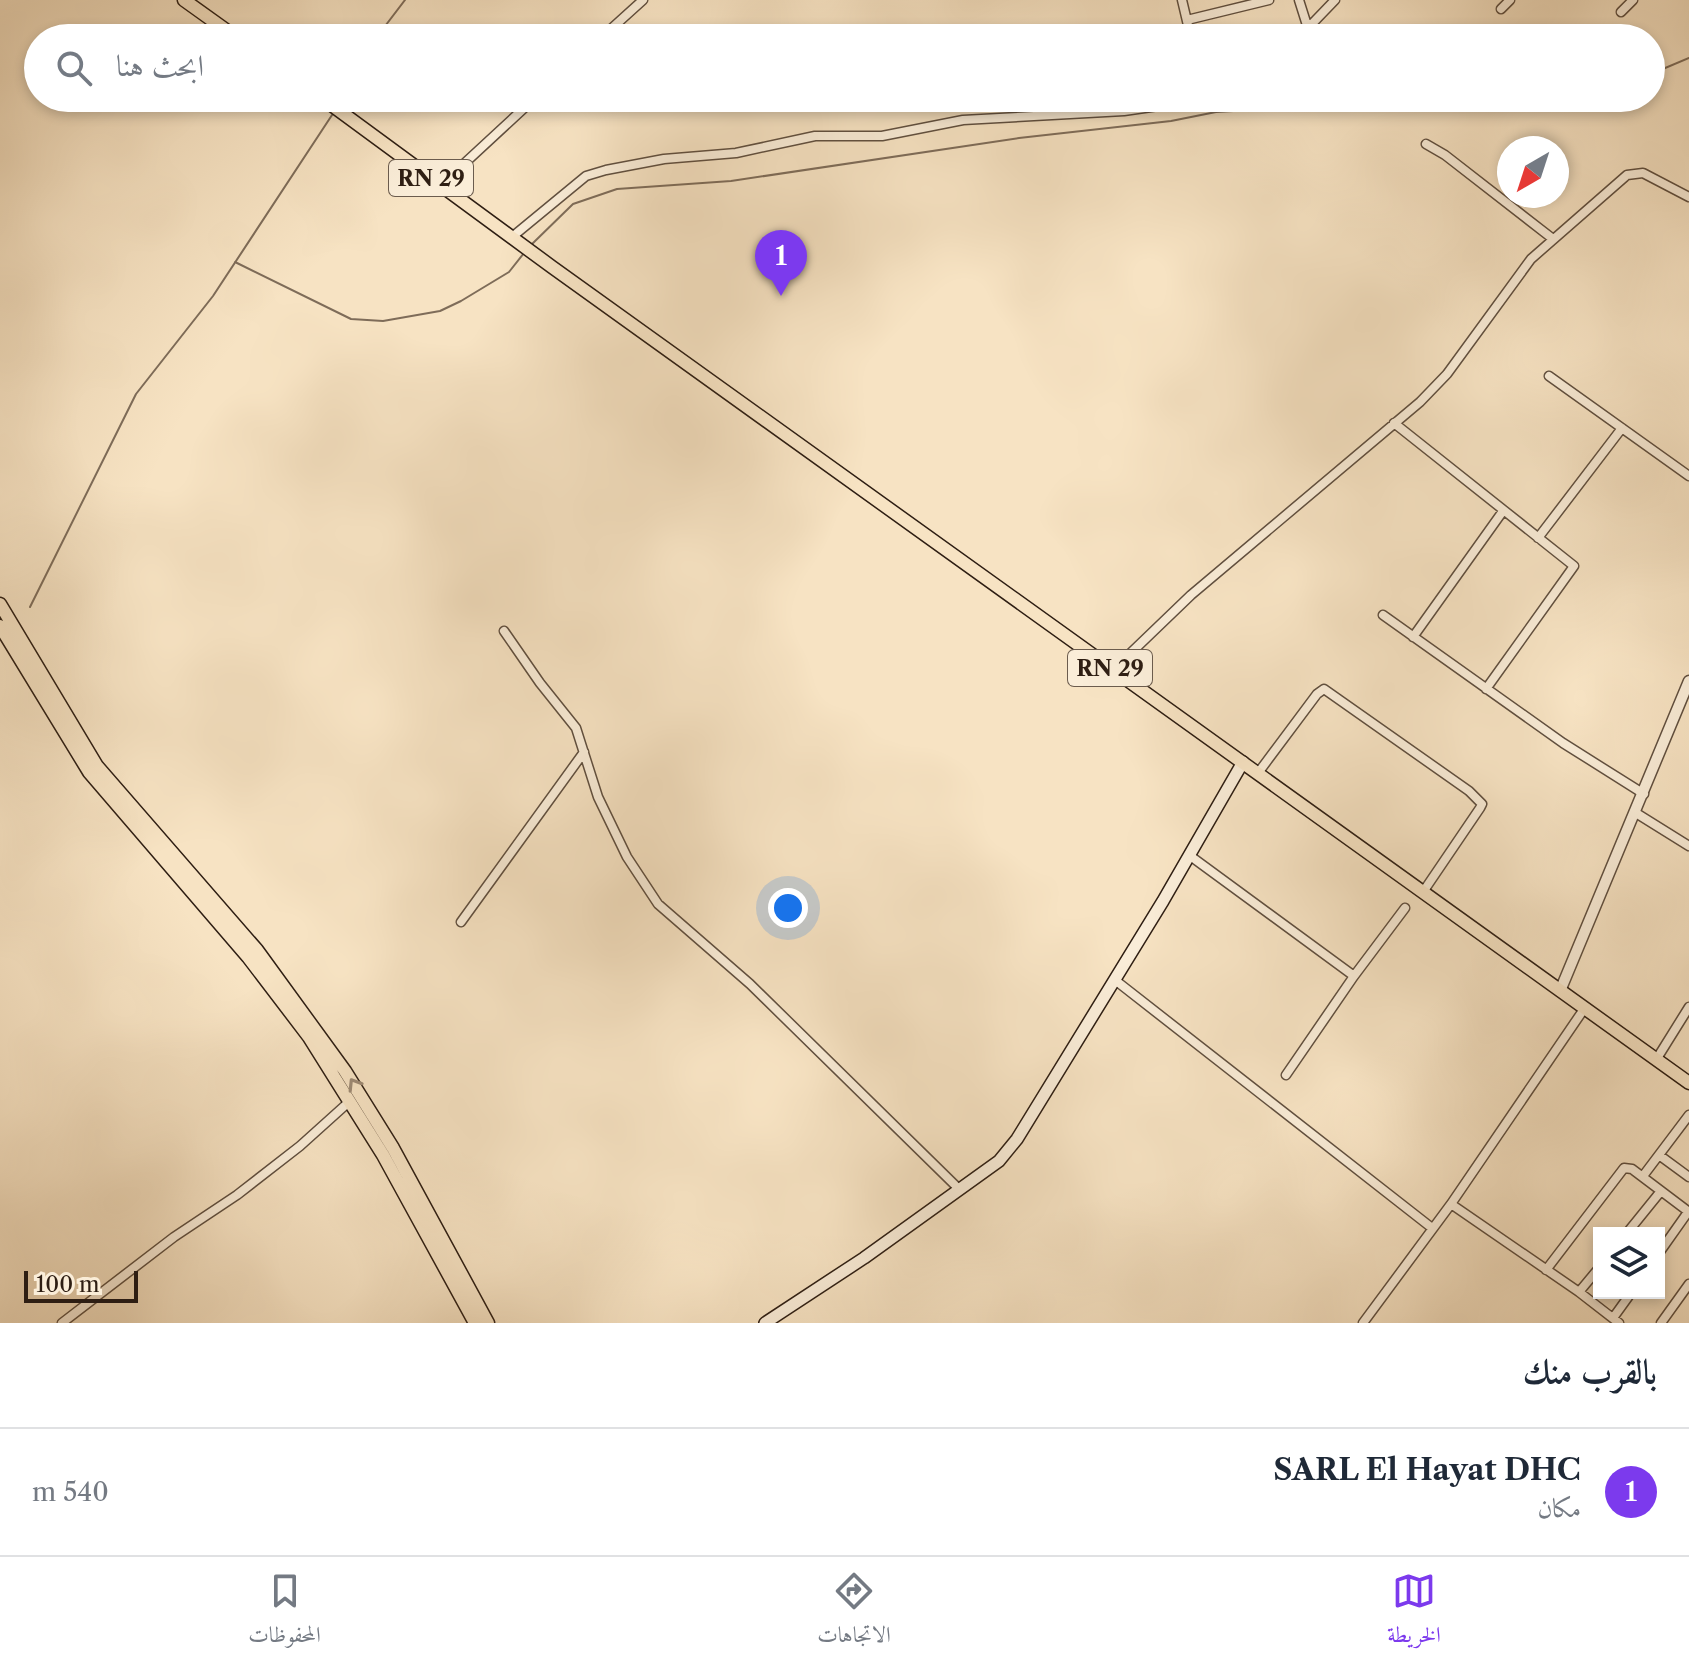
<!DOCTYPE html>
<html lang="ar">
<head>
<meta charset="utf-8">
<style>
	:root { --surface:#fff; --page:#f2f2f3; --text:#1f2937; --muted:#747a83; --line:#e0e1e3; --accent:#7c3aed }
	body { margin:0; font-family:"Libre Caslon Text",Amiri,serif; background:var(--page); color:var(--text); direction:rtl }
	.controls { position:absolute; right:24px; bottom:24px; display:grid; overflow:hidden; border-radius:0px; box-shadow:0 4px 12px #0003 }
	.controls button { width:72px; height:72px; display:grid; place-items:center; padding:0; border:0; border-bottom:2px solid var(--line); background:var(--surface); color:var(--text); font:40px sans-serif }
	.compass { position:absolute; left:1497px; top:136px; width:72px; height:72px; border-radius:50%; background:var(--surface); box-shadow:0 4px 12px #0003; rotate:219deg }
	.scale { position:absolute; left:24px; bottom:20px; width:114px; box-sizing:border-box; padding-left:8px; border:4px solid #2e1e13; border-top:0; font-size:22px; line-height:28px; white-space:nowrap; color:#2e1e13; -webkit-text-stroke:6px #faedd8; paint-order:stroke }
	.you { position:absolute; left:788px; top:908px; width:28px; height:28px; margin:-20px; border:6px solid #fff; border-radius:50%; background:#1a73e8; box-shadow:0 0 0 12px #1a73e833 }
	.badge { display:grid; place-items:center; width:52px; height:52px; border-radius:50%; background:var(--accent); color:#fff; font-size:26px; font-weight:700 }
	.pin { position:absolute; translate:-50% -66px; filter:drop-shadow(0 2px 4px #0008) }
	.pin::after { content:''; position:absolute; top:42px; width:28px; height:24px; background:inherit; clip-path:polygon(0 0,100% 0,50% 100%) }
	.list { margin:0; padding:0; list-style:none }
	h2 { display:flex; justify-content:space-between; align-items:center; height:104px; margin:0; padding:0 32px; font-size:34px }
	h2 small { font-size:26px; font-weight:400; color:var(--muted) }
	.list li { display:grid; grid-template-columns:52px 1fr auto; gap:24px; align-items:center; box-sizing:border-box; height:128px; padding:0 32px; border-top:2px solid var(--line) }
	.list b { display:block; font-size:30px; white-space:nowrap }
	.list p { margin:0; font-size:26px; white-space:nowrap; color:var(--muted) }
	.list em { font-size:26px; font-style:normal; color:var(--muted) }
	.icon { flex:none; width:44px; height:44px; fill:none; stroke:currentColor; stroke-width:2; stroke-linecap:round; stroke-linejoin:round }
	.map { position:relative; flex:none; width:1689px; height:1323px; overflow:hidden; direction:ltr }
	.search { position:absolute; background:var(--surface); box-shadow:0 4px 12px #0003; left:24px; right:24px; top:24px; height:88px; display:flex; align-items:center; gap:20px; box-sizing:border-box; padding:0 28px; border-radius:44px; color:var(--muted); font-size:30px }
	.sheet { height:232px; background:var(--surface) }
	nav { display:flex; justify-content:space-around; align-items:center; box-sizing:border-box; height:112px; border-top:2px solid var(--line); background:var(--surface); font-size:22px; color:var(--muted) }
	nav a { display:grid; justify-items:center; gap:4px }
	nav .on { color:var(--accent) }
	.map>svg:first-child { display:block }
</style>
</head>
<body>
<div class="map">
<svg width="1689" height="1323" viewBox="0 0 1689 1323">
	<rect width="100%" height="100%" fill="#f7e3c3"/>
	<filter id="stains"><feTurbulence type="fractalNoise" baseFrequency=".0025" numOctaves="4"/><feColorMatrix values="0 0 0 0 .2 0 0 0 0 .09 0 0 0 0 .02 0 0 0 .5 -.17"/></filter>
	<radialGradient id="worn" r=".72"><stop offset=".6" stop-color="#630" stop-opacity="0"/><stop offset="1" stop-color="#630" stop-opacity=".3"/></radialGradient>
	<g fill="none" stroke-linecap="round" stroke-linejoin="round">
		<path stroke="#7e6c59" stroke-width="2" d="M376 38 405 0
			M1651 74 1689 58
			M531 245 573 204 617 189 731 181 1019 138 1171 121 1216 112 1299 107 1336 98
			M235 262 351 319 383 321 440 311 461 301 509 272 524 253
			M30 607 136 394 213 296 334 112"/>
		<g stroke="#604f3f" stroke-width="11">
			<path id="minor" d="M1182 0 1191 38
				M1299 0 1311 38
				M1501 9 1510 0
				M1621 12 1633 0
				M1187 20 1269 0
				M1308 28 1335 0
				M601 38 643 0
				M1426 144 1445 155 1553 239
				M441 185 535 98
				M512 237 586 176 606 170 664 159 736 153 815 136H882L963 120 1124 111 1213 98
				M1549 376 1689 476
				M1394 423 1574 566 1486 689
				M1538 538 1622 428
				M1383 615 1563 743 1644 794
				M504 631 540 683 576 728 598 797 627 857 658 904 750 984 959 1189
				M1413 637 1503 511
				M1113 670 1191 595 1420 402 1447 374 1531 259 1627 175 1643 173 1689 197
				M1258 773 1317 694 1324 689 1469 791 1482 804 1480 808 1423 892
				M1636 813 1689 846
				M1189 855 1354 976
				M461 922 584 752
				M1115 980 1432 1228
				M1584 1009 1451 1204 1579 1292 1619 1323
				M1656 1060 1689 1007
				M1286 1075 1354 976 1405 908
				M1659 1155 1689 1177
				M1643 1176 1689 1115
				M1627 1233 1661 1191
				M1659 1253 1688 1212
				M1546 1270 1624 1168 1632 1169 1689 1212
				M1579 1292 1599 1268
				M1613 1318 1631 1293
				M62 1323 174 1237 237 1195 300 1146 350 1101
				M1363 1323 1451 1204
				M1661 1323 1689 1284"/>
		</g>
		<g stroke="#604f3f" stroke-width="13">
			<path id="tertiary" d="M1560 991 1689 681"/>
		</g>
		<g stroke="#2e1e13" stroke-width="14">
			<path id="secondary" d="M765 1323 864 1258 999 1161 1017 1139 1163 901 1243 762"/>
		</g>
		<g stroke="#2e1e13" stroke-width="15">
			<path id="primary" d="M184 0 237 38
				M322 98 552 267 1689 1083"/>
		</g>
		<g stroke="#2e1e13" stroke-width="15">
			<path id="trunk" d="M0 604 97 766 257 950 345 1071 393 1148 488 1323
				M0 626 89 772 248 957 309 1037 383 1155 475 1323"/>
		</g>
		<use href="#minor" stroke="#faedd8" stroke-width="8"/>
		<use href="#tertiary" stroke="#faedd8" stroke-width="10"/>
		<use href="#secondary" stroke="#faedd8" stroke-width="11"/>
		<use href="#primary" stroke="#f7e3c3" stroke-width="12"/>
		<use href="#trunk" stroke="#f7e3c3" stroke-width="12"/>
	</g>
	<defs><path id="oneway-chevron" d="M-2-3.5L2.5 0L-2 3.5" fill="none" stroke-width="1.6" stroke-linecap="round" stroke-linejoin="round" transform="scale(2)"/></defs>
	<use stroke="#9d8a74" href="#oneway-chevron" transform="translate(354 1084) rotate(-122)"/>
	<g text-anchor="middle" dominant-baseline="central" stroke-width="8" stroke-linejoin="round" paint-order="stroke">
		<g fill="#faedd8" stroke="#6b5c4e" stroke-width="2">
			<rect x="389" y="160" width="84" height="36" rx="6"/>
			<rect x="1068" y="650" width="84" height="36" rx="6"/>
		</g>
		<g font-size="22" font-weight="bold" fill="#2e1e13">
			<text x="431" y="178">RN 29</text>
			<text x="1110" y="668">RN 29</text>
		</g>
	</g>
	<rect width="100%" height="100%" filter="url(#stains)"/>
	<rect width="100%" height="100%" fill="url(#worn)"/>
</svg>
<div class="controls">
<button><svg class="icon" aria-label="layers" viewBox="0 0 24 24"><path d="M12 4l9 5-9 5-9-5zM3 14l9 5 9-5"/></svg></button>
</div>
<svg class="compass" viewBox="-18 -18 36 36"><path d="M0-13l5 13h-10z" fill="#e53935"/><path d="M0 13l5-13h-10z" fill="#747a83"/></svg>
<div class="scale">100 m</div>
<div class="you"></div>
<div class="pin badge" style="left:781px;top:296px">1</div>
<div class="search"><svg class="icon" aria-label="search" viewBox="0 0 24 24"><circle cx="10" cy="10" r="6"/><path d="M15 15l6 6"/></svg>ابحث هنا</div>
</div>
<section class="sheet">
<h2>بالقرب منك<small></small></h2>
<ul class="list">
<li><span class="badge">1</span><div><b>SARL El Hayat DHC</b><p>مكان</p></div><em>540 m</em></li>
</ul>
</section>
<nav>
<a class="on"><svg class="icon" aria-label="map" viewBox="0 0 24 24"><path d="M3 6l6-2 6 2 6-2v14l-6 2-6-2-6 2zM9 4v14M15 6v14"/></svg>الخريطة</a>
<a><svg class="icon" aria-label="directions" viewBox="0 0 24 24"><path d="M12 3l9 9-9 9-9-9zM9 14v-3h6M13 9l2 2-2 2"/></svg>الاتجاهات</a>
<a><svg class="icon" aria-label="saved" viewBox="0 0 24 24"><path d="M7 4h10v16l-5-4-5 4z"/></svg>المحفوظات</a>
</nav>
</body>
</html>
